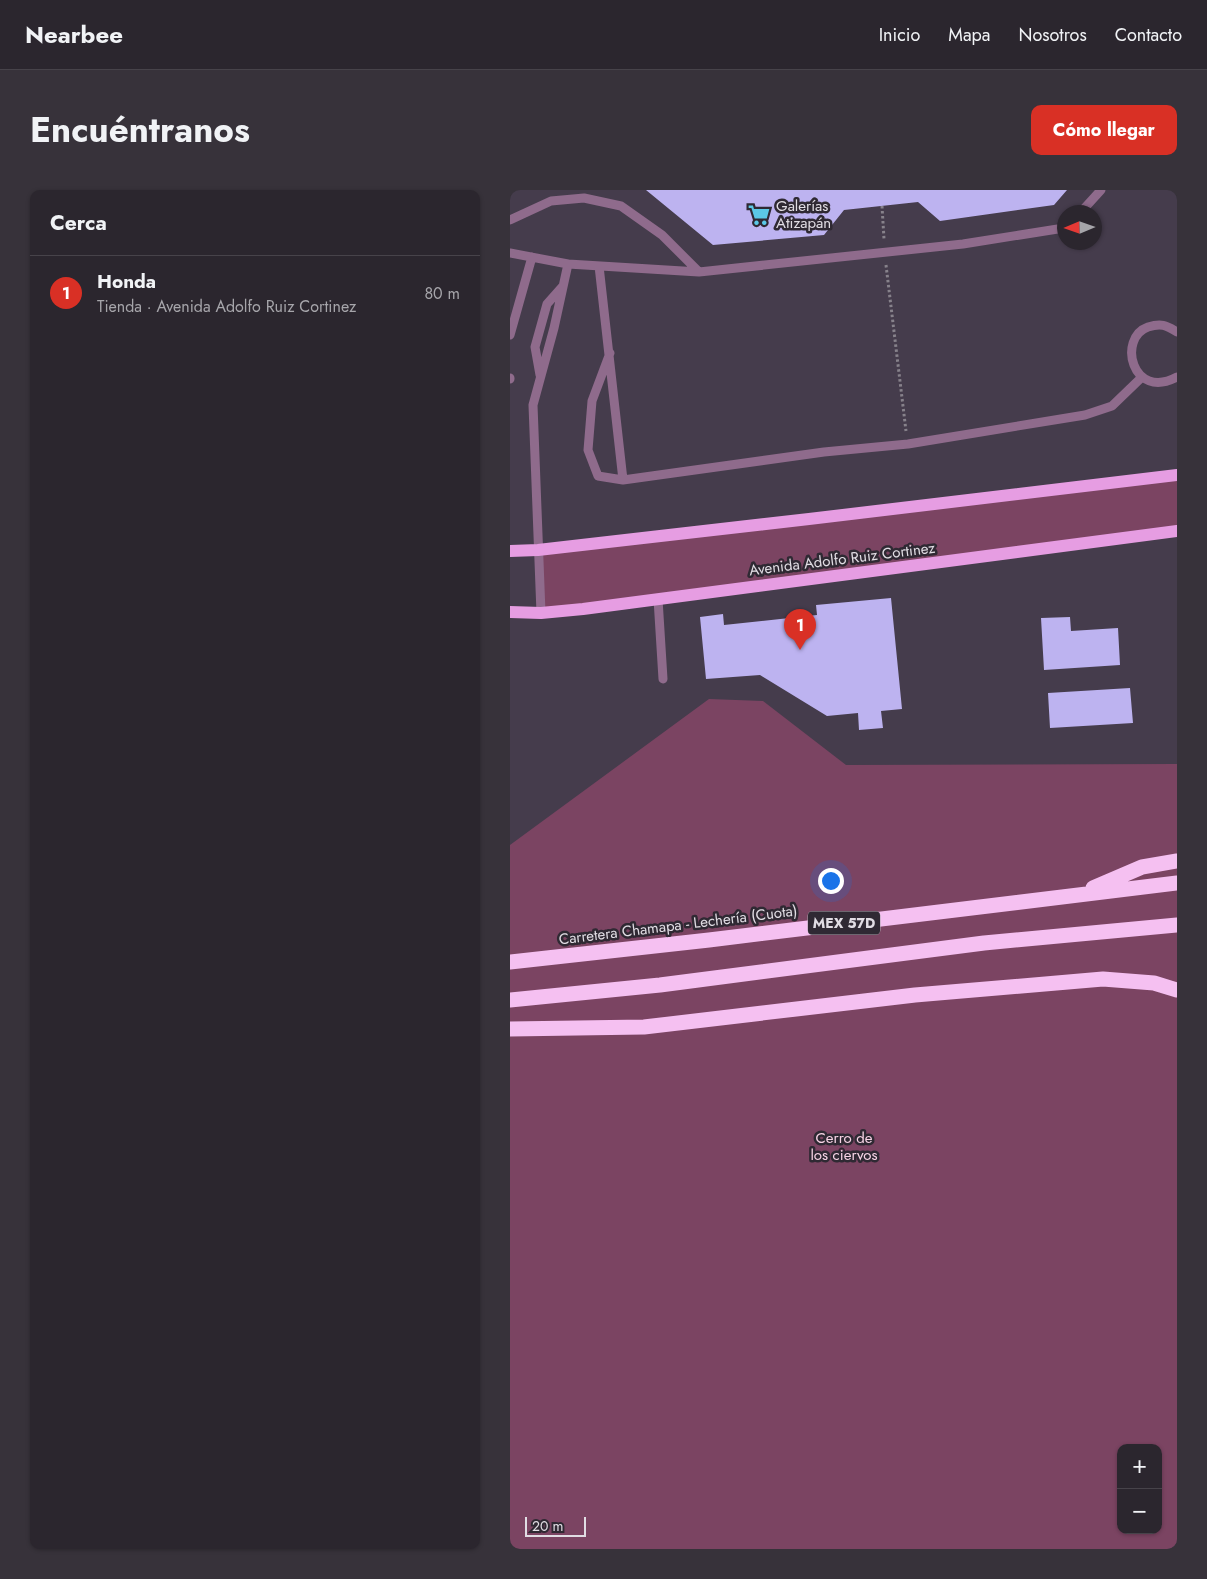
<!DOCTYPE html>
<html lang="es">
<head>
<meta charset="utf-8">
<style>
	:root { --surface:#2b262e; --page:#37323a; --text:#f1f3f6; --muted:#a6a5aa; --line:#47434a; --accent:#d93025 }
	body { margin:0; font-family:Jost,sans-serif; background:var(--page); color:var(--text) }
	.controls { position:absolute; right:15px; bottom:15px; display:grid; overflow:hidden; border-radius:10px; box-shadow:0 1px 4px #0004 }
	.controls button { width:45px; height:45px; display:grid; place-items:center; padding:0; border:0; border-bottom:1px solid var(--line); background:var(--surface); color:var(--text); font:25px sans-serif }
	.compass { position:absolute; left:547px; top:15px; width:45px; height:45px; border-radius:50%; background:var(--surface); box-shadow:0 1px 4px #0004; rotate:268deg }
	.scale { position:absolute; left:15px; bottom:12px; width:61px; box-sizing:border-box; padding-left:5px; border:2px solid #e1dde4; border-top:0; font-size:14px; line-height:18px; white-space:nowrap; color:#e1dde4; -webkit-text-stroke:4px #2f2933; paint-order:stroke }
	.you { position:absolute; left:320px; top:690px; width:18px; height:18px; margin:-12px; border:4px solid #fff; border-radius:50%; background:#1a73e8; box-shadow:0 0 0 8px #1a73e833 }
	.badge { display:grid; place-items:center; width:32px; height:32px; border-radius:50%; background:var(--accent); color:#fff; font-size:16px; font-weight:700 }
	.pin { position:absolute; translate:-50% -41px; filter:drop-shadow(0 1px 2px #0008) }
	.pin::after { content:''; position:absolute; top:26px; width:18px; height:15px; background:inherit; clip-path:polygon(0 0,100% 0,50% 100%) }
	.list { margin:0; padding:0; list-style:none }
	h2 { display:flex; justify-content:space-between; align-items:center; height:65px; margin:0; padding:0 20px; font-size:21px }
	h2 small { font-size:16px; font-weight:400; color:var(--muted) }
	.list li { display:grid; grid-template-columns:32px 1fr auto; gap:15px; align-items:center; box-sizing:border-box; height:75px; padding:0 20px; border-top:1px solid var(--line) }
	.list b { display:block; font-size:19px; white-space:nowrap }
	.list p { margin:0; font-size:16px; white-space:nowrap; color:var(--muted) }
	.list em { font-size:16px; font-style:normal; color:var(--muted) }
	.map { position:relative; flex:none; width:667px; height:1359px; overflow:hidden; border-radius:10px }
	header { display:flex; align-items:center; gap:30px; box-sizing:border-box; height:70px; padding:0 25px; background:var(--surface); border-bottom:1px solid var(--line) }
	header strong { font-size:24px }
	nav { display:flex; gap:28px; margin-inline-start:auto; font-size:18px }
	.intro { display:flex; align-items:center; justify-content:space-between; box-sizing:border-box; height:120px; padding:0 30px }
	h1 { margin:0; font-size:35px }
	.button { padding:12px 22px; border-radius:10px; background:var(--accent); color:#fff; font-size:18px; font-weight:700 }
	main { display:flex; gap:30px; padding:0 30px }
	aside { flex:1; background:var(--surface); border-radius:10px; box-shadow:0 1px 4px #0004 }
	.map>svg:first-child { display:block }
</style>
</head>
<body>
<header>
<strong>Nearbee</strong>
<nav><a>Inicio</a><a>Mapa</a><a>Nosotros</a><a>Contacto</a></nav>
</header>
<div class="intro"><h1>Encuéntranos</h1><a class="button">Cómo llegar</a></div>
<main>
<aside>
<h2>Cerca<small></small></h2>
<ul class="list">
<li><span class="badge">1</span><div><b>Honda</b><p>Tienda · Avenida Adolfo Ruiz Cortinez</p></div><em>80 m</em></li>
</ul>
</aside>
<div class="map">
<svg width="667" height="1359" viewBox="0 0 667 1359">
	<rect width="100%" height="100%" fill="#39333e"/>
	<path fill="#453c4c" fill-rule="evenodd" d="M0 0H667V1359H214L0 1123ZM554 22H584V52H554ZM611 1258H648V1340H611Z"/>
	<path fill="#7b4462" fill-rule="evenodd" d="M667 285V341L31 423 28 360Z
		M199 509 253 511 336 575 667 574V1359H0V655ZM611 1258H648V1340H611Z"/>
	<path fill="#bdb3f0" d="M136 0H557L544 15 430 31 408 12 334 20 314 45 203 55Z
		M381 408 392 519 371 521 373 538 349 540 348 523 317 526 250 485 196 489 190 427 213 424 214 435 307 425 306 415Z
		M560 427 561 441 608 438 610 475 534 480 531 428Z
		M620 498 623 533 540 538 538 503Z"/>
	<g fill="none" stroke-linecap="round" stroke-linejoin="round">
		<path stroke="#87828b" stroke-width="3" stroke-dasharray="2.5 2.5" stroke-linecap="butt" d="M372 16 374 49
			M376 75 396 241"/>
		<path stroke="#8f6b8c" stroke-width="9" d="M571 22 591 0
			M0 30 41 11 74 8 111 16 152 45 189 82
			M0 63 58 74 189 82 453 54 554 38
			M89 76 113 290
			M667 142C656 135 651 133 638 137 607 148 622 211 667 187
			M0 145 22 67
			M100 163 82 211 78 260 88 286 113 290 314 262 398 254 575 225 602 216 631 188
			M30 185 25 157 37 114 53 96
			M0 188V189
			M148 409 153 489
			M31 423 23 215 44 138 58 74"/>
		<path stroke="#e69de2" stroke-width="12" d="M0 361 28 360 299 329 667 285
			M0 422 31 423 73 419 667 341"/>
		<path stroke="#f5c0f1" stroke-width="15" d="M583 698 632 677 667 671
			M0 772 199 750 667 693
			M0 810 150 795 474 753 667 735
			M0 839 134 837 405 805 593 789 644 793 667 800"/>
	</g>
	<defs>
		<g id="supermarket-bare" transform="scale(1.725)"><path d="M-6-5.5h2.5l.6 2H6L4.5 2H-2.5L-4.4-4H-6ZM-1.5 3.2a1.3 1.3 0 1 0 .1 0ZM3 3.2a1.3 1.3 0 1 0 .1 0Z" fill="#5bc8e6" stroke="#2f2933" stroke-width="2.5" paint-order="stroke"/></g>
	</defs>
	<g fill-rule="evenodd">
		<use href="#supermarket-bare" x="249" y="25"/>
	</g>
	<g text-anchor="middle" dominant-baseline="central" stroke-width="5" stroke-linejoin="round" paint-order="stroke">
		<rect fill="#2f2933" stroke="#aca7af" stroke-width="1" x="298" y="721.5" width="72" height="23" rx="4"/>
		<g font-size="14" font-weight="bold" fill="#e1dde4">
			<text x="334" y="733">MEX 57D</text>
		</g>
		<g font-size="15" fill="#e1dde4" stroke="#2f2933" text-anchor="start">
			<text x="266" y="16">Galerías<tspan x="266" dy="17">Atizapán</tspan></text>
		</g>
		<g font-size="15" fill="#e1dde4" stroke="#2f2933">
			<text transform="translate(332 369) rotate(-7)">Avenida Adolfo Ruiz Cortinez</text>
			<text transform="translate(168 735) rotate(-7)">Carretera Chamapa - Lechería (Cuota)</text>
		</g>
		<g font-size="15" fill="#f8d4e6" stroke="#2f2933">
			<text x="334" y="948">Cerro de<tspan x="334" dy="17">los ciervos</tspan></text>
		</g>
	</g>
</svg>
<div class="controls">
<button>+</button>
<button>−</button>
</div>
<svg class="compass" viewBox="-18 -18 36 36"><path d="M0-13l5 13h-10z" fill="#e53935"/><path d="M0 13l5-13h-10z" fill="#a6a5aa"/></svg>
<div class="scale">20 m</div>
<div class="you"></div>
<div class="pin badge" style="left:290px;top:460px">1</div>
</div>
</main>
</body>
</html>
